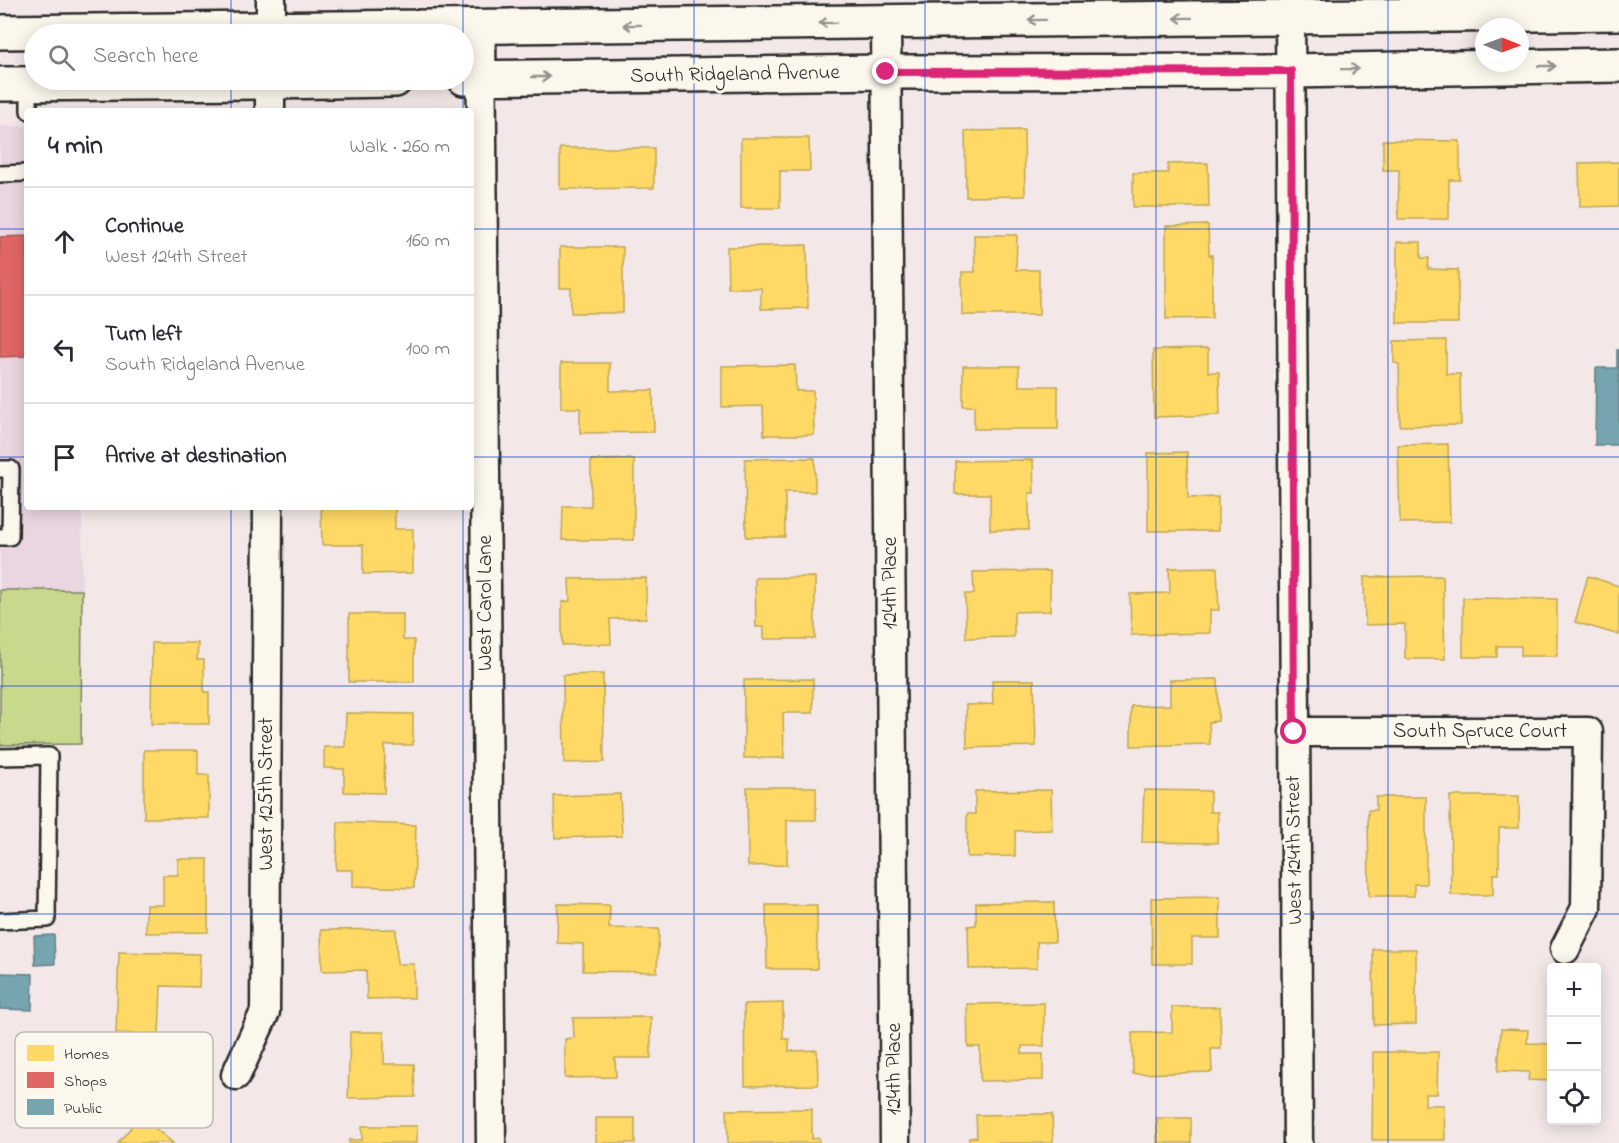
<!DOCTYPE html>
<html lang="en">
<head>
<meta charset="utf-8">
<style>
	:root { --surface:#fff; --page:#f2f2f3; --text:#2b2b33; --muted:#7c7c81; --line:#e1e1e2 }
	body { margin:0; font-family:"Indie Flower",sans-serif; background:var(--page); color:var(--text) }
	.controls { position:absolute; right:18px; bottom:18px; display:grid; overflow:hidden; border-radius:6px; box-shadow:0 3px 15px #0003 }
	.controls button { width:54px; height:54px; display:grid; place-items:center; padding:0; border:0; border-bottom:2px solid var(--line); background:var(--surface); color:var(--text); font:30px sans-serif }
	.compass { position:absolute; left:1475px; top:18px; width:54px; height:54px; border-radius:50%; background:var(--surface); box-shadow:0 3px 15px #0003; rotate:91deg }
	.stop { position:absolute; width:18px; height:18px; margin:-14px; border:4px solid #db2777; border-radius:50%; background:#fff }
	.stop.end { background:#db2777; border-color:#fff; box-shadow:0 2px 6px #0008 }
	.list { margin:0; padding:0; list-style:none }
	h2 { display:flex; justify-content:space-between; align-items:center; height:78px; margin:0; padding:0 24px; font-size:26px }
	h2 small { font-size:20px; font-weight:400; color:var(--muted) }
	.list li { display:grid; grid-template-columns:39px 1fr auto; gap:18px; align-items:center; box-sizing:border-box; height:108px; padding:0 24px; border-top:2px solid var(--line) }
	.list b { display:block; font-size:22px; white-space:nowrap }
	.list p { margin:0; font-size:20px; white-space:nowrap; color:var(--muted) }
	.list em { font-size:20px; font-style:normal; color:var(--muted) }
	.icon { flex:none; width:33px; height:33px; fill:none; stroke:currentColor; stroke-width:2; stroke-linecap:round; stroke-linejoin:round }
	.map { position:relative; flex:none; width:1619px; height:1143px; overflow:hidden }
	.search { position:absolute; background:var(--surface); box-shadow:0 3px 15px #0003; left:24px; top:24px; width:450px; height:66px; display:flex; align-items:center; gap:15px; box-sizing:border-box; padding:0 21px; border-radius:33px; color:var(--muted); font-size:22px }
	.panel { position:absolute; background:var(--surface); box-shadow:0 3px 15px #0003; left:24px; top:108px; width:450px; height:402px; border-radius:6px }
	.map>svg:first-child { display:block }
</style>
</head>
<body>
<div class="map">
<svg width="1619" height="1143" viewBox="0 0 1619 1143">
	<rect width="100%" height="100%" fill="#f3e8e7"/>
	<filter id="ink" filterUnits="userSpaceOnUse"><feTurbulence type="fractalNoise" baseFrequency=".0167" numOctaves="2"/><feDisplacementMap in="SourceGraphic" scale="12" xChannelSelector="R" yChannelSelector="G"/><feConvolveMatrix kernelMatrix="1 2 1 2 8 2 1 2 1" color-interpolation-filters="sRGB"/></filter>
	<g filter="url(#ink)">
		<path fill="#ead6e1" d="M0 126H27V507H82V590H0Z"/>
		<path fill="#c8d98e" stroke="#7a825c" stroke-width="1.5" d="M0 590H82L81 744 0 745Z"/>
		<path fill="#ffd966" stroke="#bfa554" stroke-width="1.5" d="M1024 130 1025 196 966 197 965 131Z
			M741 138H809L810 171H780V208H741Z
			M1383 140 1460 141V180H1449V219H1398L1399 170H1383Z
			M560 148H654V188L560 189Z
			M1619 162V206L1580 207 1579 163Z
			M1208 163 1209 207H1133V173H1168V164Z
			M1208 225 1209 255H1212V318L1166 319V226Z
			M974 235H1017L1016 270H1039V315H962V272H975Z
			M1397 242H1421V258H1429L1428 269 1458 270V323H1397Z
			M807 245 808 308 761 309V288H728L727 247Z
			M560 247H623V313H571V288H560Z
			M1446 340V374H1460L1461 425 1400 426 1399 364 1394 363V341Z
			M1208 349V372H1219L1220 415 1154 417 1153 350Z
			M561 363H610V391L653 390 654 432 580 433V408H561Z
			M795 365 796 391H813L814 435H764L763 406 722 407V366Z
			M963 366H1019V386H1058V429H974V406H963Z
			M1448 444 1450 522 1400 523 1398 445Z
			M1187 452 1188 498 1218 497V531H1148V453Z
			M815 458V492H785V537H746L745 459Z
			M634 459V540H562L563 506H591V460Z
			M1033 460 1034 493H1029V530H990V494H955V461Z
			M321 507H395V529H413V573L363 574V545H322Z
			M1217 567 1219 610H1210V633L1131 635 1130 594 1170 593 1169 568Z
			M1050 571V611L1014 612V637L966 638 965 594H974L973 572Z
			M1443 576 1445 659H1405V624L1365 625 1364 577Z
			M1588 576 1619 586V635L1575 622Z
			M815 577V639H764V627H756L755 578Z
			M646 578V618L610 619 611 644 562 645V602L570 601 569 579Z
			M1463 598 1557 599V656H1521V646H1497V657H1463Z
			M349 614H403V640H414V682H349Z
			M152 643H198L197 660H204V692H209V724H151Z
			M603 674 604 762 564 763 563 675Z
			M813 679V713H783L784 758H744V680Z
			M1218 679V721L1209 722 1210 744 1131 746V706L1170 705V680Z
			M992 680H1034L1036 746 967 748 966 705 993 704Z
			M346 713 413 714V745H385L384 793 344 792V769L324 768V747H345Z
			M144 750H198V775H209V818H144Z
			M747 787H816V820H787V865L748 866Z
			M1051 790 1052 830 1015 831V856L967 857V814H975V791Z
			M1144 790 1210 791V812H1218L1217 843 1142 842Z
			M620 794 622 836 555 838 554 796Z
			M1450 796H1519V828H1499V874H1493V895H1451Z
			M1376 797H1426V884H1414V896H1369L1368 810H1376Z
			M338 822 416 825 414 888 353 886V870H336Z
			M178 859H208V932L146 933V905H163V875H178Z
			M1220 897V938H1192V964H1152L1151 898Z
			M1054 902 1055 942H1037V968L969 969 968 926 976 925V903Z
			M558 904 610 905 609 928 659 929 657 972 583 971V944L557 943Z
			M766 905H817V969H767Z
			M396 929 397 964H414V998L367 999 366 970 322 971 321 930Z
			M1373 949H1416V1024L1374 1025Z
			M119 952 200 954 199 987 161 986 159 1035 116 1033Z
			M783 1003V1039H789V1051L817 1050 818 1085 745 1086 744 1004Z
			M1044 1003V1046H1022V1054H1043V1080L980 1081V1047H968L967 1004Z
			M1172 1007H1220L1221 1049H1211L1212 1072 1133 1074 1132 1033 1172 1032Z
			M651 1017V1058H615L616 1077 565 1078V1039L574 1038 573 1018Z
			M1501 1029 1528 1030 1527 1043 1552 1044V1081L1528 1080 1529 1072 1498 1071Z
			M350 1032H384V1064H414L415 1097 348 1098Z
			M1373 1052H1438L1437 1094H1425V1105H1444L1445 1140H1372Z
			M142 1074 143 1118 173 1143H118L133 1125 119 1126 107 1116 106 1075Z
			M812 1109V1139L819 1138V1143H728L727 1110Z
			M1052 1114 1053 1143H969V1138L977 1137 976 1115Z
			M596 1118H635V1143H596Z
			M1157 1118H1191V1143H1157Z
			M362 1126H417V1143H349V1140H362Z"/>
		<path fill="#e06666" stroke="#aa5454" stroke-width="1.5" d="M27 236V356L0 357V237Z"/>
		<path fill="#76a5af" stroke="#608087" stroke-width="1.5" d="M1617 350H1619V445H1595L1596 368H1617Z
			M54 935 55 964 35 965 34 936Z
			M0 973 33 974 32 1010 0 1009Z"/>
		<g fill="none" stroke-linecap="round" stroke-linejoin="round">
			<g stroke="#2b2b2b" stroke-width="20">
				<path id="lane" d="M29 111V84
					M0 174 27 173
					M0 469H11L10 537H0
					M0 757 49 756 47 919 0 921"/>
			</g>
			<g stroke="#2b2b2b" stroke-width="33">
				<path id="street" d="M271 0V34
					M1290 17 1298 1143
					M886 22 895 1143
					M481 27 491 1143
					M270 111V80
					M1294 732H1588L1586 908 1565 949
					M236 1075 265 1012 268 507"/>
			</g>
			<g stroke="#2b2b2b" stroke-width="38">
				<path id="secondary" d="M0 32 1619 13
					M464 78 886 72 1291 71 1619 65
					M0 84 270 82 395 80"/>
			</g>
			<use href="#lane" stroke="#fbf7ec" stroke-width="15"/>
			<use href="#street" stroke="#fbf7ec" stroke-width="28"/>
			<use href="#secondary" stroke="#fbf7ec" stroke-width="33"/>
		</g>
		<defs><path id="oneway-shaft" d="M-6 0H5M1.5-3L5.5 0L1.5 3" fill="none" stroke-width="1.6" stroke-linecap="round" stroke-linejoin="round" transform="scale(1.5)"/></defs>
		<g stroke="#93918c">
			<use href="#oneway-shaft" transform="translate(1183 18) rotate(179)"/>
			<use href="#oneway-shaft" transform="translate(1037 20) rotate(179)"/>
			<use href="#oneway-shaft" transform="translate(828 23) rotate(179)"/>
			<use href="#oneway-shaft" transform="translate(632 25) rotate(179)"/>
			<use href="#oneway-shaft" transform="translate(1547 66)"/>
			<use href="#oneway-shaft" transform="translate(1350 69) rotate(-1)"/>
			<use href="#oneway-shaft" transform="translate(541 77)"/>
		</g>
	</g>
	<g fill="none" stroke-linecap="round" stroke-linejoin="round" filter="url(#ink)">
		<path stroke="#db2777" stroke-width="8" d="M886 72 1291 71 1294 732"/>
	</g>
	<path fill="none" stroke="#1d4ed8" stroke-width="1.5" stroke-opacity="0.55" d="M231 0V34M463 0V34M694 0V1143M925 0V1143M1156 0V1143M1388 0V1143M231 80V111M463 80V111M0 229H27M471 229H1619M0 457H27M471 457H1619M231 507V1143M463 507V1143M0 686H1619M0 914H1619"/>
	<g text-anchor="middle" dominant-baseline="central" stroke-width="6" stroke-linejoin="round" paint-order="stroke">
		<g font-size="21" fill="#2b2b2b" stroke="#fbf7ec">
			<text transform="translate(735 75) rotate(-1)">South Ridgeland Avenue</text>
			<text transform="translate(891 583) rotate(-90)">124th Place</text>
			<text transform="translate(486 603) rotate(-90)">West Carol Lane</text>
			<text x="1480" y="732">South Spruce Court</text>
			<text transform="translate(267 794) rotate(-90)">West 125th Street</text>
			<text transform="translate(1295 850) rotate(-91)">West 124th Street</text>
			<text transform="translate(895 1069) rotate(-90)">124th Place</text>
		</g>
	</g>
	<rect x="15" y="1032" width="198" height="96" rx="9" fill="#fbf7ec" stroke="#bdbab2" stroke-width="1.5"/>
	<rect x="27" y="1045" width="27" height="16" fill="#ffd966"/>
	<rect x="27" y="1072" width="27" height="16" fill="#e06666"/>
	<rect x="27" y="1099" width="27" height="16" fill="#76a5af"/>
	<g font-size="16" fill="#2b2b2b">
		<text x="64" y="1059">Homes</text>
		<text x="64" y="1086">Shops</text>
		<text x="64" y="1113">Public</text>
	</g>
</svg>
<div class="controls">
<button>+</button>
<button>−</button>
<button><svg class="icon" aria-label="locate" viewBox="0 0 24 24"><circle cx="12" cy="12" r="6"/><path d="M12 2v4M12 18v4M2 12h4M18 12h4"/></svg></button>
</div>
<svg class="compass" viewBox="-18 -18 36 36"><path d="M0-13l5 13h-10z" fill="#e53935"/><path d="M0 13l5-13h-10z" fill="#7c7c81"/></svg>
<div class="stop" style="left:1294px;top:732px"></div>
<div class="stop end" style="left:886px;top:72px"></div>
<div class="search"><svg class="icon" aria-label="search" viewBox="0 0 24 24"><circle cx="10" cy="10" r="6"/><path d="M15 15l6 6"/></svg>Search here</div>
<section class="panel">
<h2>4 min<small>Walk · 260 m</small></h2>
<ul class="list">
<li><svg class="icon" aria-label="ahead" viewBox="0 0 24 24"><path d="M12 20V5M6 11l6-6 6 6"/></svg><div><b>Continue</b><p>West 124th Street</p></div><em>160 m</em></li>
<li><svg class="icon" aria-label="left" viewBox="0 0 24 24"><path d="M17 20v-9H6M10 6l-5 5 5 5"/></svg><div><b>Turn left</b><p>South Ridgeland Avenue</p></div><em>100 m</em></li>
<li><svg class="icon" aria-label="arrive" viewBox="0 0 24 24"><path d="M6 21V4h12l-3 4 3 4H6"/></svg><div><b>Arrive at destination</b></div></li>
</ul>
</section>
</div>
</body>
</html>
